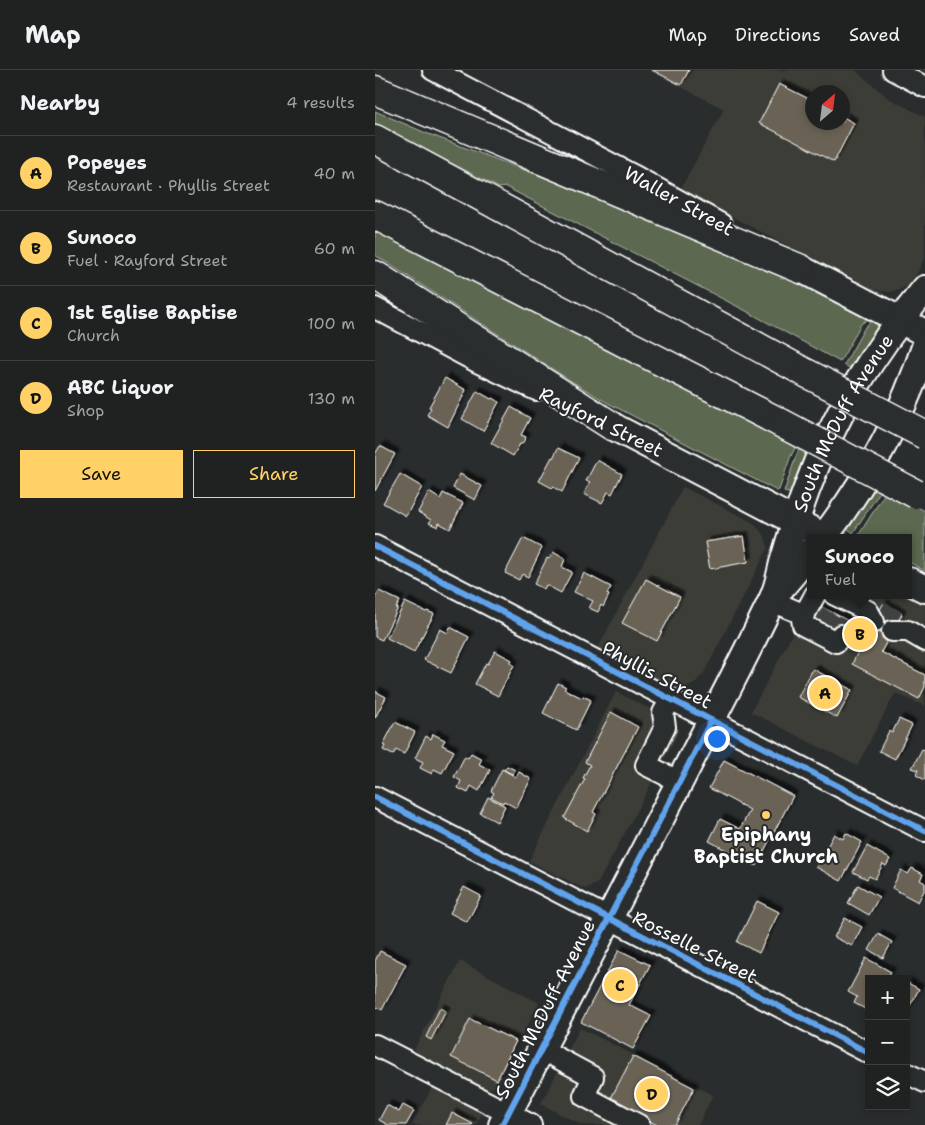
<!DOCTYPE html>
<html lang="en">
<head>
<meta charset="utf-8">
<style>
	:root { --surface:#202222; --page:#282a2a; --text:#f1f3f6; --muted:#a2a4a5; --line:#3d3f40; --accent:#ffd166 }
	body { margin:0; font-family:"Shantell Sans",sans-serif; background:var(--page); color:var(--text) }
	.controls { position:absolute; right:15px; bottom:15px; display:grid; overflow:hidden; border-radius:0px; box-shadow:0 2px 8px #0003 }
	.controls button { width:45px; height:45px; display:grid; place-items:center; padding:0; border:0; border-bottom:1px solid var(--line); background:var(--surface); color:var(--text); font:25px sans-serif }
	.compass { position:absolute; left:430px; top:15px; width:45px; height:45px; border-radius:50%; background:var(--surface); box-shadow:0 2px 8px #0003; rotate:28deg }
	.you { position:absolute; left:341px; top:668px; width:18px; height:18px; margin:-12px; border:4px solid #fff; border-radius:50%; background:#1a73e8; box-shadow:0 0 0 8px #1a73e833 }
	.badge { display:grid; place-items:center; width:32px; height:32px; border-radius:50%; background:var(--accent); color:#111; font-size:16px; font-weight:700 }
	.pin { position:absolute; translate:-50% -50%; border:2px solid #fff; box-shadow:0 1px 5px #0006 }
	.popup { position:absolute; left:432px; top:464px; width:105px; height:65px; box-sizing:border-box; display:grid; place-content:center; border-radius:0px; background:var(--surface); filter:drop-shadow(0 1px 4px #0005); font-size:16px; white-space:nowrap; color:var(--muted) }
	.popup b { font-size:19px; color:var(--text) }
	.popup::after { content:''; position:absolute; left:50%; top:100%; margin-left:-10px; border:10px solid transparent; border-top-color:var(--surface) }
	.list { margin:0; padding:0; list-style:none }
	h2 { display:flex; justify-content:space-between; align-items:center; height:65px; margin:0; padding:0 20px; font-size:21px }
	h2 small { font-size:16px; font-weight:400; color:var(--muted) }
	.list li { display:grid; grid-template-columns:32px 1fr auto; gap:15px; align-items:center; box-sizing:border-box; height:75px; padding:0 20px; border-top:1px solid var(--line) }
	.list b { display:block; font-size:19px; white-space:nowrap }
	.list p { margin:0; font-size:16px; white-space:nowrap; color:var(--muted) }
	.list em { font-size:16px; font-style:normal; color:var(--muted) }
	.actions { display:flex; gap:10px; padding:15px 20px }
	.actions a { flex:1; padding:11px 0; border:1px solid var(--accent); border-radius:0px; text-align:center; font-size:18px; color:var(--accent) }
	.actions .main { background:var(--accent); color:#111 }
	.icon { flex:none; width:28px; height:28px; fill:none; stroke:currentColor; stroke-width:2; stroke-linecap:round; stroke-linejoin:round }
	.map { position:relative; flex:none; width:550px; height:1055px; overflow:hidden }
	header { display:flex; align-items:center; gap:30px; box-sizing:border-box; height:70px; padding:0 25px; background:var(--surface); border-bottom:1px solid var(--line) }
	header strong { font-size:24px }
	nav { display:flex; gap:28px; margin-inline-start:auto; font-size:18px }
	main { display:flex }
	aside { flex:1; background:var(--surface) }
	.map>svg:first-child { display:block }
</style>
</head>
<body>
<header>
<strong>Map</strong>
<nav><a>Map</a><a>Directions</a><a>Saved</a></nav>
</header>
<main>
<aside>
<h2>Nearby<small>4 results</small></h2>
<ul class="list">
<li><span class="badge">A</span><div><b>Popeyes</b><p>Restaurant · Phyllis Street</p></div><em>40 m</em></li>
<li><span class="badge">B</span><div><b>Sunoco</b><p>Fuel · Rayford Street</p></div><em>60 m</em></li>
<li><span class="badge">C</span><div><b>1st Eglise Baptise</b><p>Church</p></div><em>100 m</em></li>
<li><span class="badge">D</span><div><b>ABC Liquor</b><p>Shop</p></div><em>130 m</em></li>
</ul>
<div class="actions"><a class="main">Save</a><a>Share</a></div>
</aside>
<div class="map">
<svg width="550" height="1055" viewBox="0 0 550 1055">
	<defs>
		<filter id="shadow"><feDropShadow dx="4.5" dy="-4.5" stdDeviation="1" flood-color="#0009"/></filter>
	</defs>
	<rect width="100%" height="100%" fill="#2a2d2e"/>
	<filter id="ink" filterUnits="userSpaceOnUse"><feTurbulence type="fractalNoise" baseFrequency=".02" numOctaves="2"/><feDisplacementMap in="SourceGraphic" scale="10" xChannelSelector="R" yChannelSelector="G"/><feConvolveMatrix kernelMatrix="1 2 1 2 8 2 1 2 1" color-interpolation-filters="sRGB"/></filter>
	<g filter="url(#ink)">
		<path fill="#3e3e39" fill-rule="evenodd" d="M273 0H480L513 28 550 47V187L541 205 533 215 524 220 515 222 505 221 494 217 305 120 349 39ZM438 22H468V52H438Z
			M308 417 377 452 390 466 393 478 329 603 319 614 302 620 223 578Z
			M534 524 550 533V636L520 623 482 696 376 642 438 525H534Z
			M241 622 298 651 303 658 302 665 223 813 210 819 154 791Z
			M85 891 164 933 120 1017 112 1019 104 1017 38 982Z
			M205 958 338 1025 323 1055H207L166 1034Z
			M58 1016 102 1039 106 1045 101 1055H37Z"/>
		<path fill="#5c6850" stroke="#aeb4a8" d="M0 41 51 63 306 159 412 207 494 248 486 254 465 292 373 242 131 117 124 118 0 53Z
			M0 156 390 359 421 376 415 388 404 420 402 421 233 333 193 309 0 185Z
			M497 251 505 257 477 299 469 295 490 257Z
			M425 377 432 382 418 423 417 424 409 422 421 386Z
			M499 416 506 420 478 463 472 458Z
			M510 420 550 441V501L534 492V468H487L483 466 510 423Z"/>
		<path fill="#6b6454" stroke="#fff" filter="url(#shadow)" d="M277 0H314L306 15Z
			M404 14 438 31V52H468V47L479 53 459 92 384 53Z
			M70 308 91 320 73 357 52 345 56 338 54 337Z
			M102 321 116 329 117 328 124 332 108 361 87 349Z
			M136 337 155 348 146 365 151 367 147 374H145L138 386 116 373Z
			M5 376 20 384 0 421V384Z
			M183 378 204 388 187 422 178 417 177 418 164 411 177 387 178 388Z
			M222 390 247 404 237 424 233 422 227 433 209 424 215 412 211 411Z
			M25 404 47 417 31 446 8 433Z
			M85 404 107 416 100 430 78 418Z
			M54 422 65 429 68 423 88 433 75 459 64 453 63 457 54 453 56 450 43 442Z
			M369 466 373 492 335 499 330 472Z
			M148 468 167 478 153 507 147 504 144 510 130 503Z
			M178 482 190 489 187 497 197 502 186 523 171 515 169 519 159 514 172 488 174 489Z
			M209 503 236 517 232 524 234 525 228 537 226 535 223 542 214 538 218 531 199 522Z
			M271 509 305 527 282 571 247 553Z
			M4 521 25 531 21 538H23L7 570 0 567V526H1Z
			M30 532 51 542 52 541 59 544 39 582 12 568Z
			M508 534 527 544 506 582 550 605V617L544 629 477 594 486 576 436 549 443 535 494 562Z
			M75 557 94 567 76 603 49 590 65 559 73 563Z
			M120 581 137 590 135 593 139 595 123 626 100 614 111 593 113 594Z
			M438 599 477 620 462 648 423 627Z
			M183 613 191 617 189 619 207 628 208 626 216 630 201 660 168 643Z
			M0 621 11 627 0 648Z
			M236 642 263 657 218 742 221 744 212 761 189 748 210 709 208 708 215 695 210 692Z
			M524 649 537 655 520 689 504 681 514 661 517 663Z
			M20 652 40 662 29 684 21 680 18 685 8 680 10 676 8 675Z
			M58 664 70 670 67 675 79 681 67 703 59 699 57 704 45 698 48 692 40 688 51 666 56 669Z
			M547 679 550 680V710L541 705 543 700 537 698Z
			M96 683 107 689 104 694 115 700 104 721 96 716 93 723 83 718 86 711 79 707 90 686 93 688Z
			M349 690 418 726 381 796 334 771 345 749 365 759 375 740 334 718Z
			M132 696 140 700 137 704 129 700Z
			M127 699 141 707 144 702 156 709 141 738 129 731 128 733 116 727 119 723 116 721Z
			M113 727 130 736 122 752 105 743Z
			M471 763 487 772 466 811 441 797 459 764 468 769Z
			M492 776 515 789 511 796 508 794 500 809 494 806 492 809 478 802Z
			M537 798 548 804 545 810 550 813V819L543 832 517 818 526 800 533 804Z
			M483 815 504 827 494 845 473 833Z
			M89 817 106 826 92 852 75 843Z
			M382 831 404 842 384 883 362 872Z
			M470 848 487 857 477 876 459 867Z
			M503 864 517 872 508 888 494 880Z
			M244 880 275 895 254 935 276 946 258 979 206 952Z
			M5 881 31 894 7 940 0 936V891Z
			M491 888 516 902 513 909H494V941L479 933 482 927 473 922Z
			M531 912 544 919 531 943Z
			M65 938 71 941 56 970 51 967Z
			M95 949 141 971 122 1010 76 987Z
			M258 986 319 1018 300 1055H282L235 1030Z
			M12 1035 24 1042 28 1035 39 1041 31 1055H13L4 1050Z
			M77 1043 98 1054 97 1055H71Z"/>
		<g fill="none" stroke-linecap="round" stroke-linejoin="round">
			<path stroke="#3f4243" stroke-width="20" stroke-dasharray="20 10" stroke-linecap="butt" d="M505 541 523 551
				M448 555 456 542
				M466 565 473 551"/>
			<g stroke="#fff" stroke-width="24">
				<path id="minor" d="M58 0 258 105 346 154
					M518 0 550 17
					M0 238 102 292 161 320
					M0 476 550 761
					M440 525 427 549 428 555 461 572 466 565
					M460 525 493 541 499 552
					M397 531 430 545
					M517 561H533L550 571
					M296 629 288 643 290 657 271 695 305 712
					M0 727 494 983
					M0 975 156 1055
					M166 979 218 1007 209 1026 264 1055
					M531 1003 550 1012"/>
			</g>
			<g stroke="#fff" stroke-width="30">
				<g id="major">
					<path d="M426 199 550 263"/>
					<path d="M237 356 452 468"/>
					<path d="M448 468C493 410 527 346 550 277"/>
					<path d="M534 511 550 519"/>
					<path d="M405 519 436 482"/>
					<path id="s1" d="M127 1055C185 943 243 831 301 719 333 656 367 593 397 530 403 518 405 505 408 493 415 469 422 445 431 421 459 344 498 282 550 219"/>
				</g>
			</g>
			<g stroke="#fff" stroke-width="31">
				<path id="highway" d="M0 20 426 199
					M0 69 431 303
					M0 145 406 353
					M0 205 237 356"/>
			</g>
			<use href="#minor" stroke="#2a2d2e" stroke-width="20"/>
			<use href="#major" stroke="#2a2d2e" stroke-width="26"/>
			<use href="#highway" stroke="#2a2d2e" stroke-width="28"/>
			<g stroke="#fff" stroke-width="31" stroke-linecap="butt">
				<path id="highway-bridge" d="M431 303 550 365
					M406 353 541 424"/>
			</g>
			<use href="#highway-bridge" stroke="#2a2d2e" stroke-width="28"/>
			<g stroke="#2a2d2e" stroke-width="9">
				<path id="cycleway" d="M0 476 550 761
					M0 727 494 983
					M127 1055 336 651"/>
			</g>
			<use href="#cycleway" stroke="#60a3ed" stroke-width="6"/>
		</g>
	</g>
	<circle fill="#ffd166" stroke="#2a2d2e" stroke-width="2" cx="391" cy="745" r="5"/>
	<g text-anchor="middle" dominant-baseline="central" stroke-width="4" stroke-linejoin="round" paint-order="stroke">
		<g font-size="19" fill="#fff" stroke="#2a2d2e">
			<text transform="translate(304 131) rotate(29)">Waller Street</text>
			<text transform="translate(226 352) rotate(26)">Rayford Street</text>
			<text stroke="none"><textPath href="#s1" startOffset="782">South McDuff Avenue</textPath></text>
			<text transform="translate(282 605) rotate(28)">Phyllis Street</text>
			<text transform="translate(320 877) rotate(27)">Rosselle Street</text>
			<text transform="translate(170 939) rotate(-63)">South McDuff Avenue</text>
		</g>
		<g font-size="19" font-weight="bold" fill="#fff" stroke="#2a2d2e">
			<text x="391" y="764">Epiphany<tspan x="391" dy="22">Baptist Church</tspan></text>
		</g>
	</g>
</svg>
<div class="controls">
<button>+</button>
<button>−</button>
<button><svg class="icon" aria-label="layers" viewBox="0 0 24 24"><path d="M12 4l9 5-9 5-9-5zM3 14l9 5 9-5"/></svg></button>
</div>
<svg class="compass" viewBox="-18 -18 36 36"><path d="M0-13l5 13h-10z" fill="#e53935"/><path d="M0 13l5-13h-10z" fill="#a2a4a5"/></svg>
<div class="you"></div>
<div class="pin badge" style="left:450px;top:623px">A</div>
<div class="pin badge" style="left:485px;top:564px">B</div>
<div class="popup"><b>Sunoco</b>Fuel</div>
<div class="pin badge" style="left:245px;top:915px">C</div>
<div class="pin badge" style="left:277px;top:1024px">D</div>
</div>
</main>
</body>
</html>
